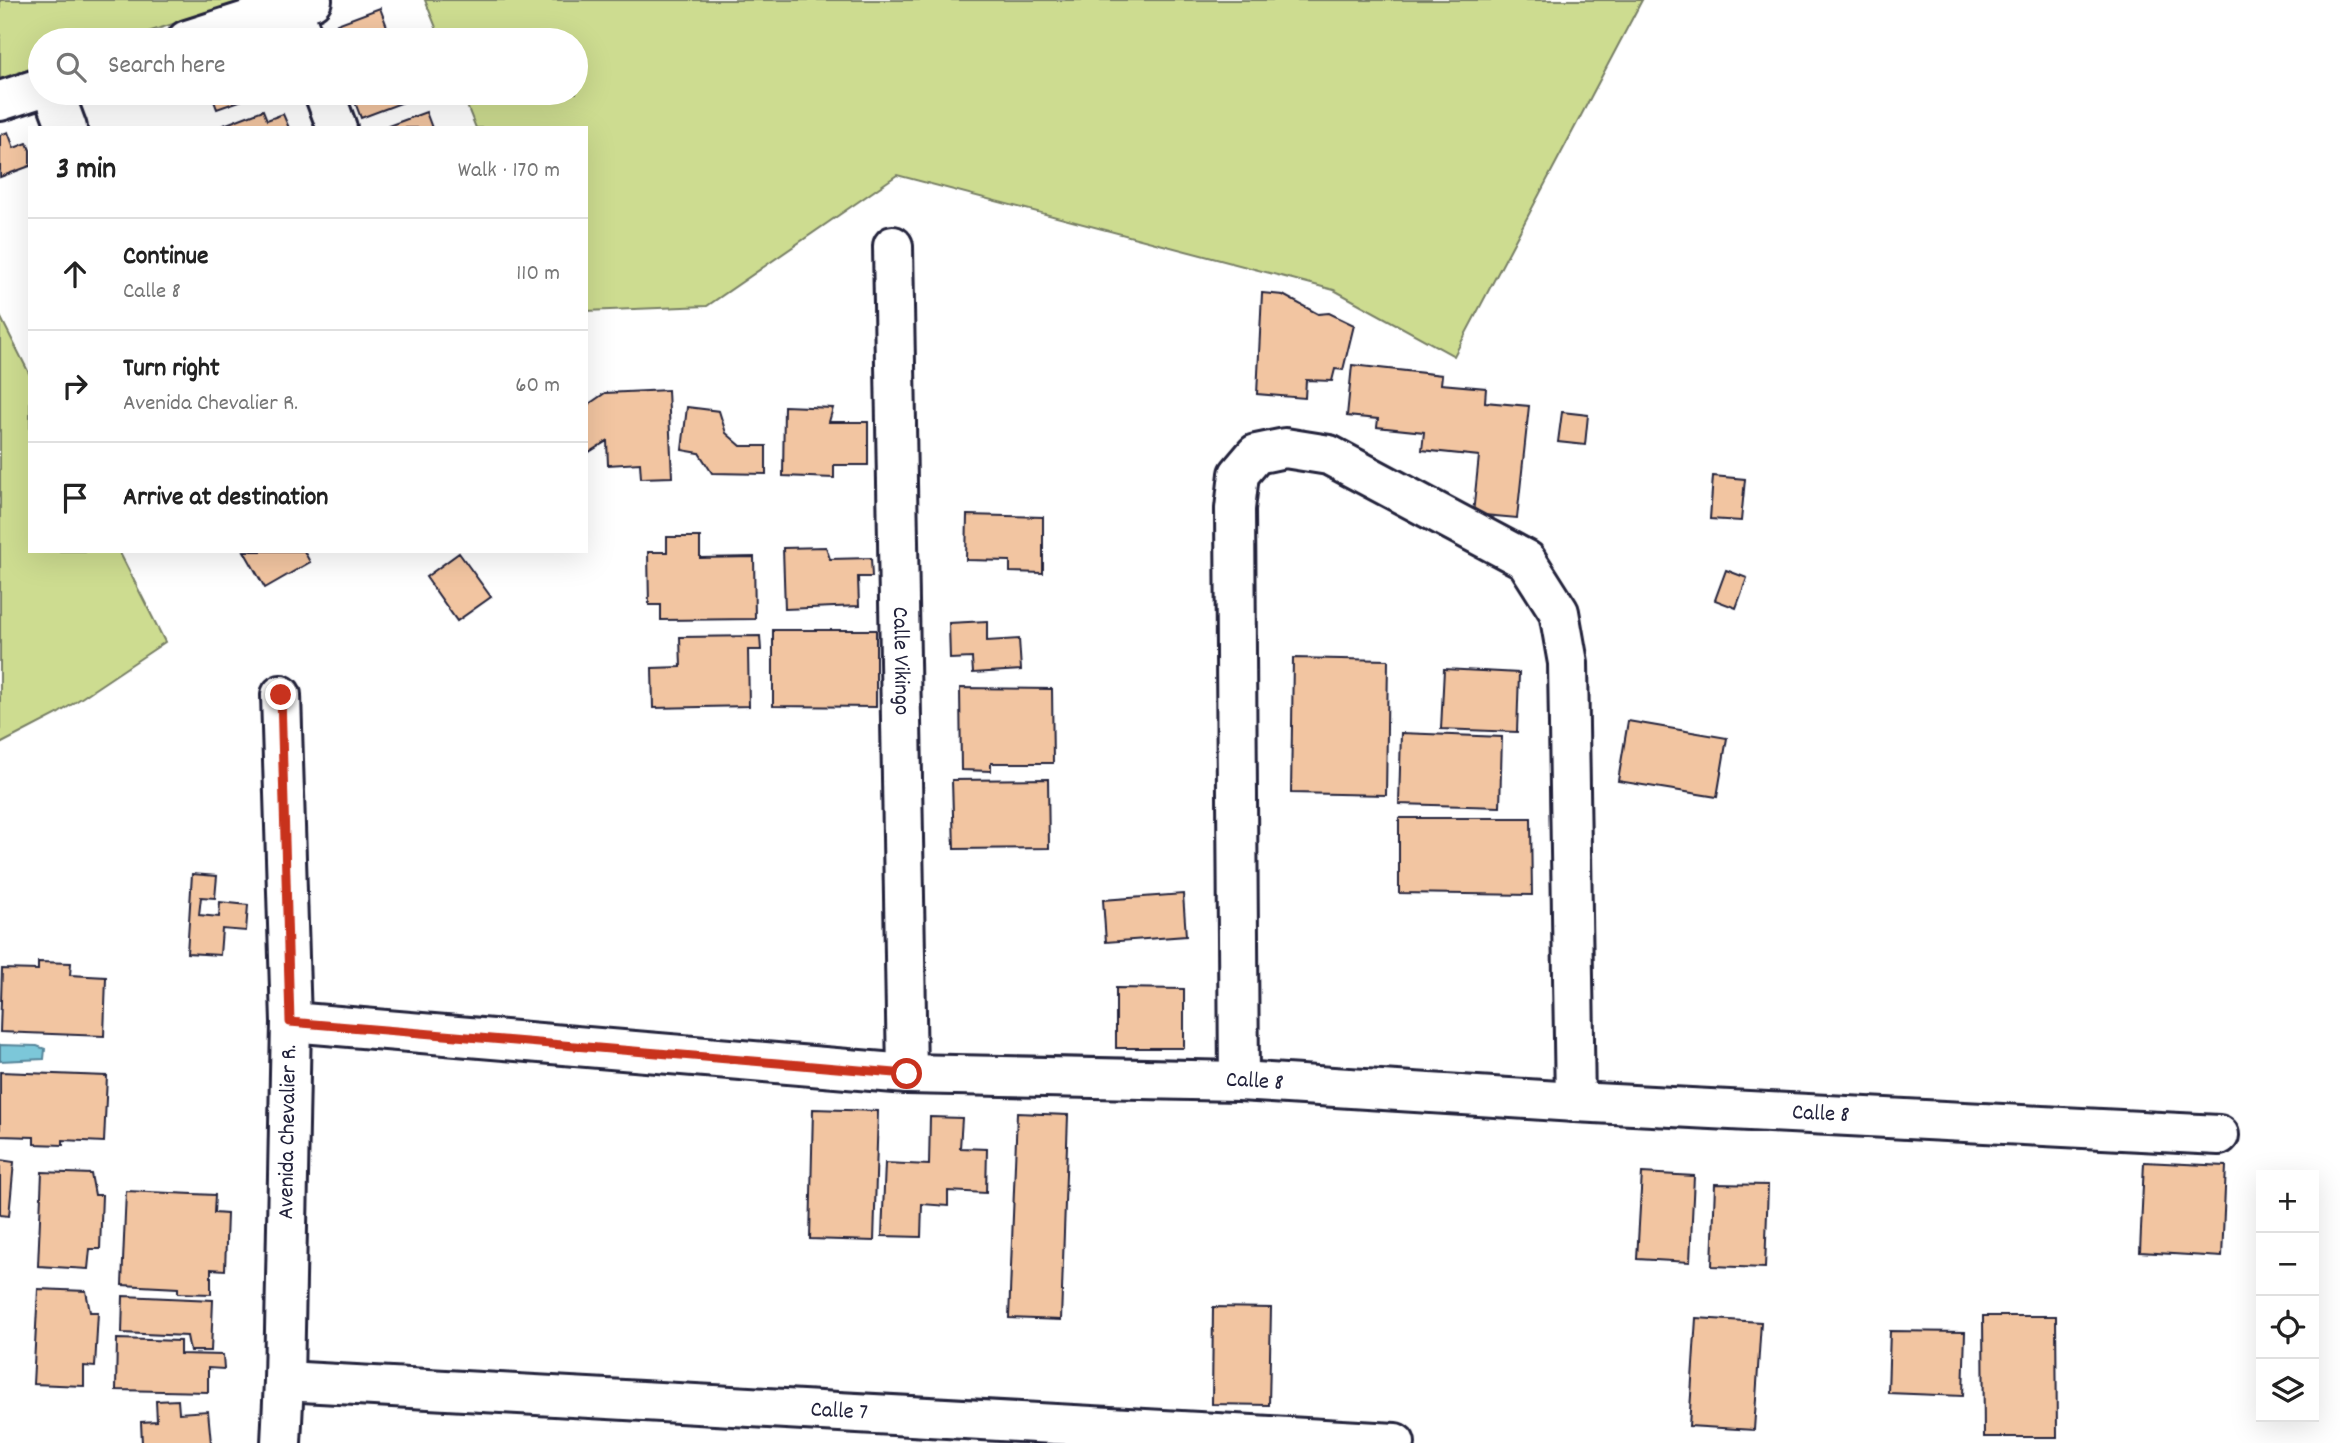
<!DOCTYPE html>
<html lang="en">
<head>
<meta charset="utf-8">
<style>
	:root { --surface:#fff; --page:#f6f6f6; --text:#222; --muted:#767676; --line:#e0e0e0 }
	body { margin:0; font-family:Dekko,sans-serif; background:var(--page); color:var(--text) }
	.controls { position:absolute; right:21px; bottom:21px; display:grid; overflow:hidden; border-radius:0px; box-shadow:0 7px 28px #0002 }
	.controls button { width:63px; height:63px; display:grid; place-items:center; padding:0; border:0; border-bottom:2px solid var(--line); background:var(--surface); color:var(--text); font:35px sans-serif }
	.stop { position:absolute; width:21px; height:21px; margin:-16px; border:5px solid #c8321e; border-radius:50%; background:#fff }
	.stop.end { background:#c8321e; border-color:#fff; box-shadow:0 2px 7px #0008 }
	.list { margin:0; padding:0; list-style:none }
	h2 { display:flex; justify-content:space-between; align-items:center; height:91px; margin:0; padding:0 28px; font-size:30px }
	h2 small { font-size:23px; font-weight:400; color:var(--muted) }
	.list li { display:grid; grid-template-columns:46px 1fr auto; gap:21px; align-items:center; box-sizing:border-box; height:112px; padding:0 28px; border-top:2px solid var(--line) }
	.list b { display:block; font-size:26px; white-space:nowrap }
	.list p { margin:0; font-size:23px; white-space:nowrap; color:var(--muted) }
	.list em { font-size:23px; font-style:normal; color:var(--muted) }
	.icon { flex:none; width:38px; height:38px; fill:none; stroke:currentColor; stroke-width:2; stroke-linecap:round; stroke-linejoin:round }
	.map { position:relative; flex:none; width:2340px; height:1443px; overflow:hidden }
	.search { position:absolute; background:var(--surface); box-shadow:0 7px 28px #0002; left:28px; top:28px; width:560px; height:77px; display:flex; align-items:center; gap:18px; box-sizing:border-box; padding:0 24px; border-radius:38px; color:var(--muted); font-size:26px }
	.panel { position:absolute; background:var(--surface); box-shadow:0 7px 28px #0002; left:28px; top:126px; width:560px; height:427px; border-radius:0px }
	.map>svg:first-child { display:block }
</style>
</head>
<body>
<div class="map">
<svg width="2340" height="1443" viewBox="0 0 2340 1443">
	<rect width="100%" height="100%" fill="#fff"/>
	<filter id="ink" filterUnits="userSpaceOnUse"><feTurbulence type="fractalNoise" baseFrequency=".0143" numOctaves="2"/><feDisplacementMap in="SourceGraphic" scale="14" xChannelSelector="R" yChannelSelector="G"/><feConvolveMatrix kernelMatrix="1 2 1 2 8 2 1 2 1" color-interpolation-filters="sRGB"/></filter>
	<g filter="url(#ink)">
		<path fill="#cddc90" stroke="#787f66" stroke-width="2" d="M0 0H248L123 40H40V67L0 80Z
			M425 0H1642L1454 356 1334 290 897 175 707 306 586 311V128H476L462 93H576V40H441Z
			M0 316 30 375V551H119L165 642 56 715 0 744Z"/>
		<path fill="#7bc7d9" stroke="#57859a" stroke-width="2" d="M0 1045 37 1046 45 1049 44 1059 0 1061Z"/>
		<path fill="#f2c5a1" stroke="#22223b" stroke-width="2" d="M380 8 392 40H343L337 24Z
			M211 93H262L217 109Z
			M363 93H415L417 97 361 118 353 97Z
			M263 110 267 120 283 114 289 128H216Z
			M426 112 432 128H383Z
			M8 132 14 148 27 143 30 150V166L0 177V135Z
			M1262 293 1283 295 1318 314 1329 313 1354 325 1343 370 1335 369 1332 381 1306 380 1305 398 1257 394Z
			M1352 365 1442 375 1441 384 1486 388 1485 402 1529 406 1517 518 1473 514 1479 456 1422 450 1424 432 1377 427 1378 419 1347 416Z
			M668 390 672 477 641 478 640 463 608 465 607 441 586 454V406L605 393Z
			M784 406 833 408 829 422H868V465H834V478L783 476Z
			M687 407 719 411 726 433 741 446H766V474L712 473 699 453 682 450Z
			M1562 412 1588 415 1585 445 1558 442Z
			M1713 476 1745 479 1741 521 1710 519Z
			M967 515 1043 517V573L1010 572V561L966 560Z
			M667 537H700V558L754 557 755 619 661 620V605H649L648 552H667Z
			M826 547 830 559 871 558 872 577H858L859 606 785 609 783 548Z
			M244 551H304L310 562 265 588Z
			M459 553 491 597 457 621 426 577Z
			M1726 570 1747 578 1736 608 1715 600Z
			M987 621V641L1019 639 1021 670 973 673 972 658 950 659 949 623Z
			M773 630H876V707L773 706Z
			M760 636 761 650H748L749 706 653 708 652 668 681 667 680 637Z
			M1293 658 1388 660 1386 795 1291 793Z
			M1444 669 1519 673 1517 732 1441 729Z
			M960 688 1052 689 1053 763H991V771L961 770Z
			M1628 721 1727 738 1717 797 1618 781Z
			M1401 733 1502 737 1500 807 1399 804Z
			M1048 779 1049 848 954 849 952 780Z
			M1399 818H1531L1532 895 1399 893Z
			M192 874 217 876 215 898 201 897 199 915 219 917 220 902 248 905 246 931 222 929 220 955 187 953Z
			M1183 894 1186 936 1106 942 1103 900Z
			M38 962 71 963 70 975 106 977 104 1036 0 1032 2 969 38 970Z
			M1116 988 1184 989V1048H1116Z
			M0 1072 107 1076 104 1142 63 1140V1145L34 1144V1137L0 1136Z
			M813 1109 878 1111 874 1241 810 1239Z
			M1017 1113 1068 1115 1061 1320 1009 1318Z
			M930 1117 962 1118 960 1148 987 1149 986 1193 948 1191V1206L922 1204 921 1237 882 1236 885 1163 929 1165Z
			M0 1160 14 1162 9 1216 0 1215Z
			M2144 1162 2226 1166 2222 1257 2140 1252Z
			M42 1172 91 1174 95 1195H102L100 1249H90L88 1269 38 1266Z
			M1642 1173 1694 1176 1690 1262 1637 1259Z
			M1715 1184 1768 1185 1765 1268 1712 1266Z
			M126 1191 215 1195 214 1213 227 1214 225 1270 211 1269V1294L178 1293V1288L122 1285Z
			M38 1289 86 1291 90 1312H98L95 1367 84 1366V1386L33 1384Z
			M123 1296 213 1300 211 1351H190L187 1336 122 1333Z
			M1213 1307 1271 1308 1269 1405 1212 1404Z
			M1983 1316H2056L2057 1437H1984Z
			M1696 1318 1761 1322 1754 1430 1689 1426Z
			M1890 1331 1965 1332 1963 1396 1888 1393Z
			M117 1339 180 1341V1354L223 1355 224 1369 208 1368V1392L116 1390Z
			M178 1400 179 1413 208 1411 211 1443H142L141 1422 157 1421 156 1401Z"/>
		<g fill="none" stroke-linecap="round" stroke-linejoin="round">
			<g stroke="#22223b" stroke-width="44">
				<g id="street">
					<path d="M291 7 304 40"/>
					<path d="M187 40 312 0"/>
					<path d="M54 93 67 128"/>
					<path d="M324 93 337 128"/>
					<path d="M0 101 40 88"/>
					<path id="s1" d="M893 246 907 1074"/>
					<path d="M281 695 291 1022 284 1381 281 1443"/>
					<path id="s2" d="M291 1022 907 1074 1239 1081 1575 1102 2219 1135"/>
					<path d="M1239 1081 1235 509 1239 474 1256 454 1285 448 1329 455 1526 560 1559 612 1568 663 1575 1102"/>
					<path id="s3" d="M284 1381 1395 1443"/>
				</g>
			</g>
			<use href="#street" stroke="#fff" stroke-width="38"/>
		</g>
	</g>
	<g fill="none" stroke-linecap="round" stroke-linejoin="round" filter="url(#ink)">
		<path stroke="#c8321e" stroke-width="9" d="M281 695 290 1022 907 1074"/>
	</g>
	<g text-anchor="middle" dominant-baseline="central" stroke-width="7" stroke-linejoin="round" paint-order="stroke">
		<g font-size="23" fill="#22223b" stroke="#fff">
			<text stroke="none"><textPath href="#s1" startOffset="415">Calle Vikingo</textPath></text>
			<text stroke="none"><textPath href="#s2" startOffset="966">Calle 8</textPath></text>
			<text stroke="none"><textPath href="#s2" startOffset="1533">Calle 8</textPath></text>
			<text transform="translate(289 1132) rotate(-89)">Avenida Chevalier R.</text>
			<text stroke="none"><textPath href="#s3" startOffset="556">Calle 7</textPath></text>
		</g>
	</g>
</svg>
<div class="controls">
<button>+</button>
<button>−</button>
<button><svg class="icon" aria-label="locate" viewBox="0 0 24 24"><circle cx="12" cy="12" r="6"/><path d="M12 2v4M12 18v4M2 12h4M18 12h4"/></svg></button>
<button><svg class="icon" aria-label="layers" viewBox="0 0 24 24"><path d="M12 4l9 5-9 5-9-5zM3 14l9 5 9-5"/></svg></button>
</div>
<div class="stop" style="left:907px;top:1074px"></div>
<div class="stop end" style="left:281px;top:695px"></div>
<div class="search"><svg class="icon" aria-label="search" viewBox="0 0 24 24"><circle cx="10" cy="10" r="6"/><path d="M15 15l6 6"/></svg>Search here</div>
<section class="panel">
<h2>3 min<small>Walk · 170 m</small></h2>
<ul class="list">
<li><svg class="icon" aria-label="ahead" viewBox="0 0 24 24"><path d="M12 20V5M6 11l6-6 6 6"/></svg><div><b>Continue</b><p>Calle 8</p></div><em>110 m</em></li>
<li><svg class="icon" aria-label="right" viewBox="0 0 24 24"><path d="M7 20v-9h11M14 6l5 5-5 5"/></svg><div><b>Turn right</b><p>Avenida Chevalier R.</p></div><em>60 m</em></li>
<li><svg class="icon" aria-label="arrive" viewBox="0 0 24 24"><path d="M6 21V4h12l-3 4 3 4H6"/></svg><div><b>Arrive at destination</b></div></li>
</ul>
</section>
</div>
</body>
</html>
